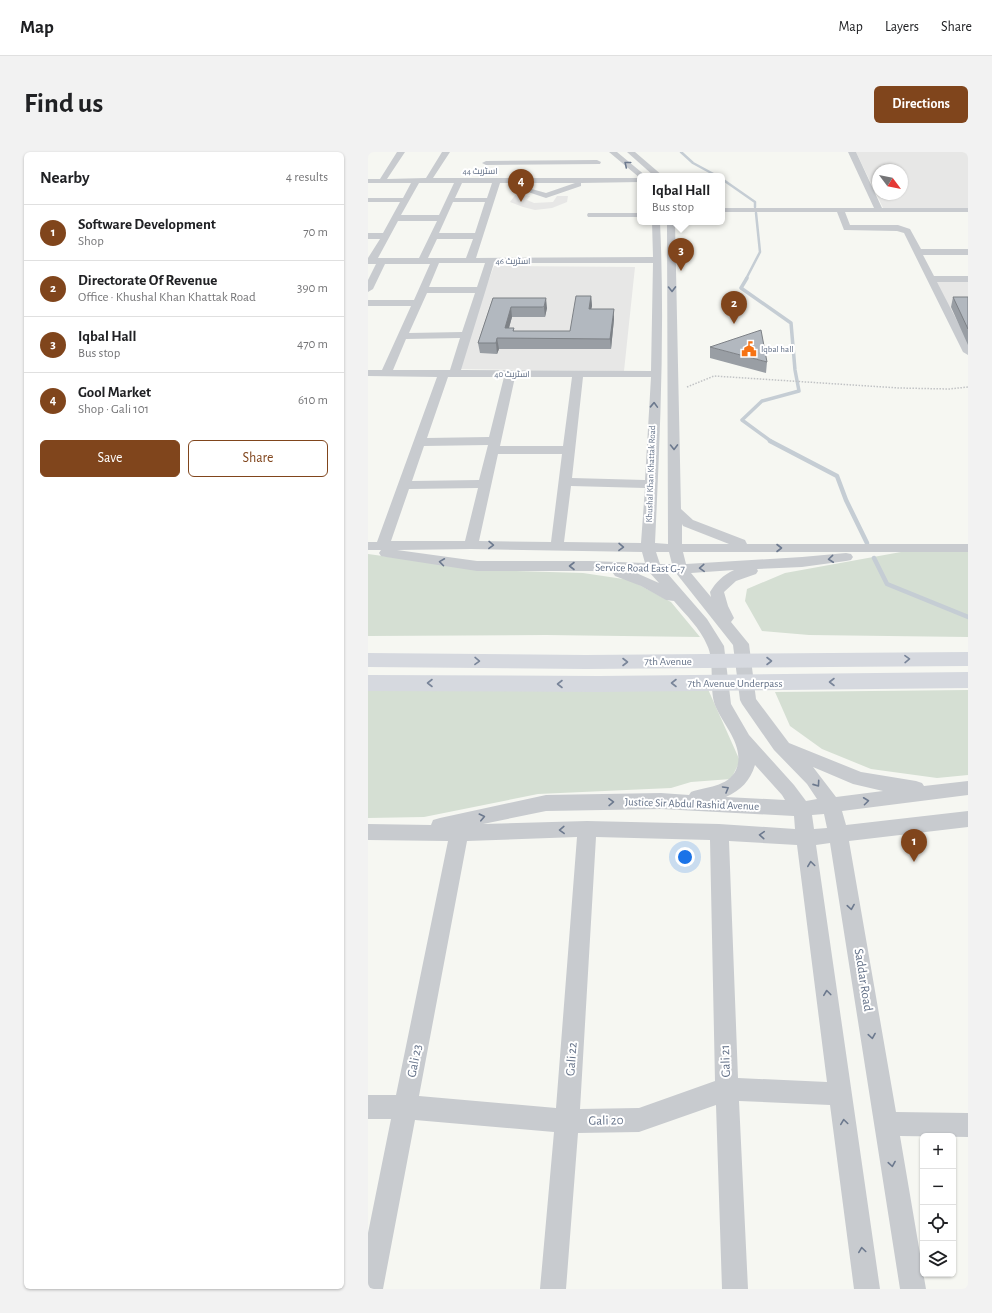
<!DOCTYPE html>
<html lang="en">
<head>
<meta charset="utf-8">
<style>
	:root { --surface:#fff; --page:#f2f2f2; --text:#202124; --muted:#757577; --line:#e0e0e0; --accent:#80451c }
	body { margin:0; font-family:"Alegreya Sans",Cairo,sans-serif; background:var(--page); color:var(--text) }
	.controls { position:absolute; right:12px; bottom:12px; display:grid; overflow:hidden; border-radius:6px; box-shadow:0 1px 3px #0004 }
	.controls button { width:36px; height:36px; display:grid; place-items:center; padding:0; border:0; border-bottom:1px solid var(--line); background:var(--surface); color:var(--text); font:20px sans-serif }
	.compass { position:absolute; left:504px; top:12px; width:36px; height:36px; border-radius:50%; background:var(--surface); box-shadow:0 1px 3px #0004; rotate:122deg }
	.you { position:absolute; left:317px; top:705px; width:14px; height:14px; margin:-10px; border:3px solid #fff; border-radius:50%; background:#1a73e8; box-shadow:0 0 0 6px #1a73e833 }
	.badge { display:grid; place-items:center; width:26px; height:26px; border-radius:50%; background:var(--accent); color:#fff; font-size:13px; font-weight:700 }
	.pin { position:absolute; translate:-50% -33px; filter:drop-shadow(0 1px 2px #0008) }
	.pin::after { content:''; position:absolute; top:21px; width:14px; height:12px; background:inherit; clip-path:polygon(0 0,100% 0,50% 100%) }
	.popup { position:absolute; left:269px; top:21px; width:88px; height:52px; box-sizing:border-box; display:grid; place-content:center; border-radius:6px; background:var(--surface); filter:drop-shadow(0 1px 3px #0005); font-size:13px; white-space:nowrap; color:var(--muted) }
	.popup b { font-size:15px; color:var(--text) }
	.popup::after { content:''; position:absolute; left:50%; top:100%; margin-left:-8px; border:8px solid transparent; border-top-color:var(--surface) }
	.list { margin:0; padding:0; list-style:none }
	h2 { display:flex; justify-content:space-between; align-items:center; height:52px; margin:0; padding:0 16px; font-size:17px }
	h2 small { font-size:13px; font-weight:400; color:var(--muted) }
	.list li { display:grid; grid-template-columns:26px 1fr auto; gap:12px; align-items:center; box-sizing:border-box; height:56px; padding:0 16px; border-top:1px solid var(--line) }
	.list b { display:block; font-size:15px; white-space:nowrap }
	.list p { margin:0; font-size:13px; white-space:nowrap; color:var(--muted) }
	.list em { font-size:13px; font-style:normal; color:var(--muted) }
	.actions { display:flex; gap:8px; padding:12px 16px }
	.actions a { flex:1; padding:9px 0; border:1px solid var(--accent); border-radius:6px; text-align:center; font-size:14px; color:var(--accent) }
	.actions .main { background:var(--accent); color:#fff }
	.icon { flex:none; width:22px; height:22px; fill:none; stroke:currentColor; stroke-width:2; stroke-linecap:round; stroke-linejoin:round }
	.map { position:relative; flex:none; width:600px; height:1137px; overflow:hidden; border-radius:6px }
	header { display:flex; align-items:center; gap:24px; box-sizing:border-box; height:56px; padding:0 20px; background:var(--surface); border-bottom:1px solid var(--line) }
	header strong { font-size:19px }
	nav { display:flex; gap:22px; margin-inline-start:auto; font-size:14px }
	.intro { display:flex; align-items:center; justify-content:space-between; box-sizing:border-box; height:96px; padding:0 24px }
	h1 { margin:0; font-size:28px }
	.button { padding:10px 18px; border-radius:6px; background:var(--accent); color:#fff; font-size:14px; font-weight:700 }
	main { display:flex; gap:24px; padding:0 24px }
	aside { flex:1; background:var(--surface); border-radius:6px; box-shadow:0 1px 3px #0004 }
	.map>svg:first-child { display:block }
</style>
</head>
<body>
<header>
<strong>Map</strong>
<nav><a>Map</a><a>Layers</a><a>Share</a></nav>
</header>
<div class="intro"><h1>Find us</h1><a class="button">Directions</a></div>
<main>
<aside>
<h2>Nearby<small>4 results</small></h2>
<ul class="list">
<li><span class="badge">1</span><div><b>Software Development</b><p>Shop</p></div><em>70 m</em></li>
<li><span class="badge">2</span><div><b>Directorate Of Revenue</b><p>Office · Khushal Khan Khattak Road</p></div><em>390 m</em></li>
<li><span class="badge">3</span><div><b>Iqbal Hall</b><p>Bus stop</p></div><em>470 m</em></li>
<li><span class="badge">4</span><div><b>Gool Market</b><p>Shop · Gali 101</p></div><em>610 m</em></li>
</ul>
<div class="actions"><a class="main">Save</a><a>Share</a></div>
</aside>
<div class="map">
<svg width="600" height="1137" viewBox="0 0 600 1137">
	<rect width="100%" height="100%" fill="#f6f7f2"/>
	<path fill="#e7e7e6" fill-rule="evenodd" d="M488 0H600V56H515ZM510 18H534V42H510Z
		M148 42 162 44 159 48 166 51 185 50 189 44H200L199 50 184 56 167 58 155 55 142 50Z
		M126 114 267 115 256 219 87 217Z
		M567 129 600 130V195Z"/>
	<path fill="#d5dfd3" d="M544 398H600V485L441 483 394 479 377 449 379 437 417 421Z
		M0 402 118 418 215 421 262 428 303 450 332 485 178 483 0 484Z
		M0 535H339L372 609 363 627 323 630 303 636 170 642 56 665 0 666Z
		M600 538V623L569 626 503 617 454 597 422 574 407 540Z"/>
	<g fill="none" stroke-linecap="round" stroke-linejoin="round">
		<path stroke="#c5cdd4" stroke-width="2.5" d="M313 0 325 11 349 24
			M354 27 387 50V55
			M378 127 392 100 388 61"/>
		<path stroke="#c5cdd4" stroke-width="3.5" d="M379 126 373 136 423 171 427 218 431 239 394 249 374 268 404 290"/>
		<path stroke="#c5cdd4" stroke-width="4.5" d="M402 289 469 324 478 348 499 391
			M506 406 519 432 600 465"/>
		<path stroke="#c1c3c5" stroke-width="1.5" stroke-dasharray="1.5 1.5" stroke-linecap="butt" d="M319 235 346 224 531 236 581 237 600 235"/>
		<path fill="#c8cbcf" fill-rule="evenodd" d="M29 0H37L19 27 58 26 74 0H82L65 26H272L241 0H249L278 24H272V30L213 31V34L178 46 142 34 146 32 178 41 207 31H132L108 106 285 105 284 70H292C297 177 292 284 287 391L300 392 299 70H307L313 357 325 368 377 388 379 392H600V400H315L318 412 434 405 478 401 483 402 485 405 483 408 478 409 434 415 389 417 390 419 388 422 368 429 356 440 360 454 366 466 363 470 381 492 388 547 421 591 493 620 548 629 554 631 556 634 600 629V643L474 659 478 673 600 659V675L481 689 528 960 600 961V985L532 984 558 1137H532L462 691 448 693 512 1137H486L462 953 371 949 380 1137H354L348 953 271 980 210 981 198 1137H172L186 980 47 968 15 1137H0V1081L23 967H0V943H28L80 689 0 688V672L63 673 65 668 72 666 178 643 293 641 321 643 323 640C337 635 360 635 368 618 378 595 355 573 347 553 341 537 347 508 339 493 332 476 318 463 306 449L298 448 273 434 247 424 245 421 246 419H109L18 405 13 404 11 401 13 398H0V390H9L69 225 0 224V218H14L43 154H0V148H46L62 112H17L5 137 0 140V128L8 112H0V106L12 87H0V81H15L32 50H0V46H35L43 31H0V27H12ZM51 31H86L71 63H33ZM94 31H124L119 46H87ZM85 50H117L107 81H71ZM30 69H69L51 106H10ZM69 87H105L98 106H60ZM71 111H117L109 135H61ZM126 111H285L283 219 93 218ZM59 141H107L94 180 41 181ZM92 186 82 218H25L38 187ZM80 225H136L121 285 59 286ZM147 225H204L195 294H132ZM215 225H283L277 328 204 326ZM120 293 111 328 44 329 56 294ZM130 302H194L183 390 111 389ZM203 334 277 336 273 391 196 390ZM110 336 97 389H23L41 337ZM314 372 315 374 361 392H314ZM103 397 274 400 277 411 222 409H109L29 398ZM288 400H301L304 412H292ZM366 418C355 423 348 430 342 440L343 445 323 421ZM266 420 282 421 291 431ZM299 421H308L365 493 372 548 374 552 406 598 439 632 449 647 438 649 426 633 381 583 363 552 356 494 339 467ZM387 613 414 643 417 648 358 645C373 638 382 629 387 613ZM445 615 485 632 515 639 468 645ZM293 657 426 664 427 677 351 672 219 669 115 672 178 659ZM456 662 459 676 446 677 444 663ZM209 685 188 956 51 944 99 689ZM228 685 342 688 347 929 271 956 212 957ZM361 689 429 693 459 930 370 926Z
			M259 0H267L295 24H286Z
			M480 0H488L514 56H600V60H477L482 73H530L542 77 553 97H600V103H555L566 124H600V130H569L600 190V203L595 200 536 81 529 79 476 78 469 60H354V56H506Z
			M229 8 233 10 232 12 118 13 114 11 118 9Z
			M220 61H272V65H220L219 63Z"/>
		<path fill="#d6d9df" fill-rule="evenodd" d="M600 500V514L218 517 0 515V501L218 503Z
			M600 520V536L231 540 0 539V523L231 524Z"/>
	</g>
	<path fill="#999ea4" d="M223 144 224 154 223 157 246 167 243 197H131L129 202 112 201 110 191 125 146 179 156 177 165H144L141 176H146V179H202Z
		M585 145H600V193L583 155Z
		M342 195 399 210 398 221 342 206Z"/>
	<path fill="#7d8186" d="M223 144 224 154 221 167V157Z
		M178 146 179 156 177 165 176 155Z
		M143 155 144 165 138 186 137 176Z
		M246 157V167L243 197 242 187Z
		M129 186 131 197 129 202 128 191Z"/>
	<path fill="#b2b8bf" stroke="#7d8186" d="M208 144H223L221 157H246L242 187 129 186 128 191H110L125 146H178L176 155H143L137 176H146L145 179H202Z
		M585 145H600V177Z
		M393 178 399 210 342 195Z"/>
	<defs><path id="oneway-chevron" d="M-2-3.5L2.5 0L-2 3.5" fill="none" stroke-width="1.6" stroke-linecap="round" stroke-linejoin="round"/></defs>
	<g stroke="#6c798e">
		<use href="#oneway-chevron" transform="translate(259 12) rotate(-141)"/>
		<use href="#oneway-chevron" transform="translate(304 137) rotate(89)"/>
		<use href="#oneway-chevron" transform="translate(286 253) rotate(-88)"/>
		<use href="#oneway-chevron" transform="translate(306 295) rotate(89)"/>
		<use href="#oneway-chevron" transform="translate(123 393) rotate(1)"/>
		<use href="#oneway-chevron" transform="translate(253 395) rotate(1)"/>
		<use href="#oneway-chevron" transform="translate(411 396)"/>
		<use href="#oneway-chevron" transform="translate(463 407) rotate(174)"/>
		<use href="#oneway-chevron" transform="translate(74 410) rotate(-172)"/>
		<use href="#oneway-chevron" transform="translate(204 414) rotate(180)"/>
		<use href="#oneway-chevron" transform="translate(334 416) rotate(177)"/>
		<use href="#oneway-chevron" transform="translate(449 632) rotate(55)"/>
		<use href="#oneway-chevron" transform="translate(358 637) rotate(-30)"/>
		<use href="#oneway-chevron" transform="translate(498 649) rotate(-7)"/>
		<use href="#oneway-chevron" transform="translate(243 650) rotate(-1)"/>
		<use href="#oneway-chevron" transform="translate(114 665) rotate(-13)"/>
		<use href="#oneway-chevron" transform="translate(194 678) rotate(178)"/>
		<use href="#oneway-chevron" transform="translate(394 683) rotate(-176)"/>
		<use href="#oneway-chevron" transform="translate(443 712) rotate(-98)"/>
		<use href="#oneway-chevron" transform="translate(483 755) rotate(81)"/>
		<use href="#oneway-chevron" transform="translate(459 841) rotate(-97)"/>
		<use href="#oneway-chevron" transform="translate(504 884) rotate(81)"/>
		<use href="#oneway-chevron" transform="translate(476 970) rotate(-98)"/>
		<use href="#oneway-chevron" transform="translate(524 1012) rotate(81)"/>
		<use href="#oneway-chevron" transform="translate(494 1098) rotate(-98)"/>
	</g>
	<g stroke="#798599">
		<use href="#oneway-chevron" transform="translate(539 507) rotate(-1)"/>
		<use href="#oneway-chevron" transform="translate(109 509) rotate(1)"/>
		<use href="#oneway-chevron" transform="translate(401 509)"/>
		<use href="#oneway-chevron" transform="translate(257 510)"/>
		<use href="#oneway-chevron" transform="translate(464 530) rotate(180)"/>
		<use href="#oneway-chevron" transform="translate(62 531) rotate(-180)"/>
		<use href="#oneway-chevron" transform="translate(306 531) rotate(180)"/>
		<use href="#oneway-chevron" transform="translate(192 532) rotate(-180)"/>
	</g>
	<defs>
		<g id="civic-bare" transform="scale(1.2)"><path d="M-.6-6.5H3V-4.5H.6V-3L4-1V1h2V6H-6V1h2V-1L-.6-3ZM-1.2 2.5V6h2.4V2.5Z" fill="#f67213" stroke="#fff" stroke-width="2.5" paint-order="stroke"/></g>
	</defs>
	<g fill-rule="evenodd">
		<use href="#civic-bare" x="381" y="197"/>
	</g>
	<g text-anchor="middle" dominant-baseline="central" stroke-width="4" stroke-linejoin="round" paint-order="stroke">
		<g font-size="9" fill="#627087" stroke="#fff">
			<text x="112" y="19">اسٹریٹ 44</text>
			<text x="145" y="109">اسٹریٹ 46</text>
			<text x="144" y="222">اسٹریٹ 40</text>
			<text transform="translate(283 322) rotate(-88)">Khushal Khan Khattak Road</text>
		</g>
		<g font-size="9" fill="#627087" stroke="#fff" text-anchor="start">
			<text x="393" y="197">Iqbal hall</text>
		</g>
		<g font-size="11" fill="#627087" stroke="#fff">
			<text transform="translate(272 416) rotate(1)">Service Road East G-7</text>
			<text x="300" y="509">7th Avenue</text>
			<text x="367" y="531">7th Avenue Underpass</text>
			<text transform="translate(324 652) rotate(2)">Justice Sir Abdul Rashid Avenue</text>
		</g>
		<g font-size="13" fill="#627087" stroke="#fff">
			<text transform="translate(495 828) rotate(81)">Saddar Road</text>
			<text transform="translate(204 907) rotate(-86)">Gali 22</text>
			<text transform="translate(47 909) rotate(-79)">Gali 23</text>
			<text transform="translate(358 909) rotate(-92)">Gali 21</text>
			<text transform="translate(238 969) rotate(-1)">Gali 20</text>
		</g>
	</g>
</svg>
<div class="controls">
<button>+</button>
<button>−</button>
<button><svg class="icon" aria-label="locate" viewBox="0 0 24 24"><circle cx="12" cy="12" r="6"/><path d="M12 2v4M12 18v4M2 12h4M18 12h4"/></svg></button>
<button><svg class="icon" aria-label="layers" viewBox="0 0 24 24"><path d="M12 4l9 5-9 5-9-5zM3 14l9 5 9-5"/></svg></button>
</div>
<svg class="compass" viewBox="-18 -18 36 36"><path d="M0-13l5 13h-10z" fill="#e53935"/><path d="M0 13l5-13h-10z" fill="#757577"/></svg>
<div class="you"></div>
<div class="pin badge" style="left:546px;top:710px">1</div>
<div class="pin badge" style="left:366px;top:172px">2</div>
<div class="pin badge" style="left:313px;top:119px">3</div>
<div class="popup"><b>Iqbal Hall</b>Bus stop</div>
<div class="pin badge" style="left:153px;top:50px">4</div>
</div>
</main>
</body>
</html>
